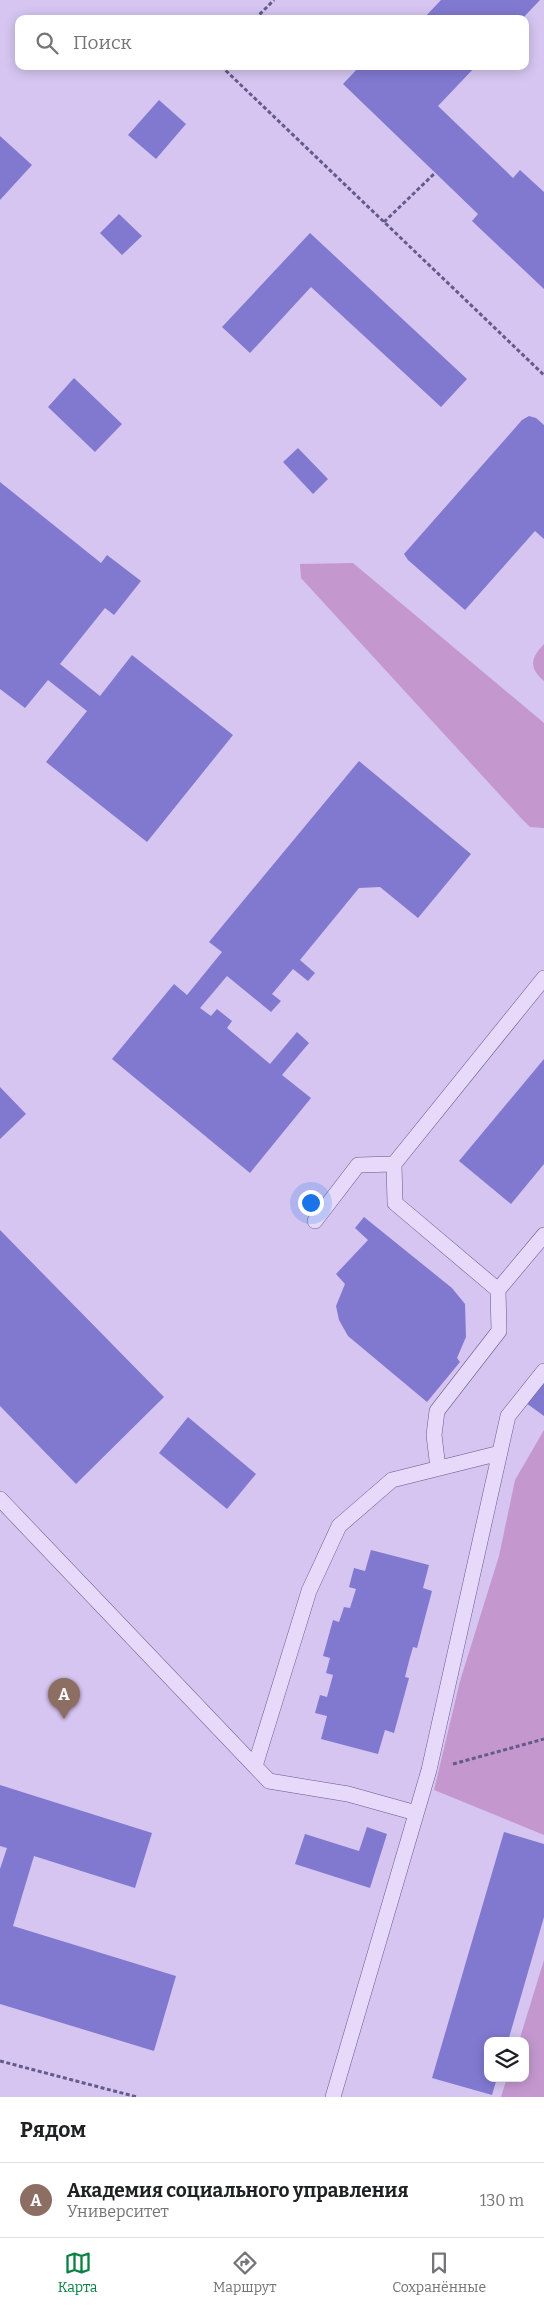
<!DOCTYPE html>
<html lang="ru">
<head>
<meta charset="utf-8">
<style>
	:root { --surface:#fff; --page:#f2f2f2; --text:#202124; --muted:#757577; --line:#e0e0e0; --accent:#0b8043 }
	body { margin:0; font-family:Bitter,serif; background:var(--page); color:var(--text) }
	.controls { position:absolute; right:15px; bottom:15px; display:grid; overflow:hidden; border-radius:10px; box-shadow:0 2px 12px #0003 }
	.controls button { width:45px; height:45px; display:grid; place-items:center; padding:0; border:0; border-bottom:1px solid var(--line); background:var(--surface); color:var(--text); font:25px sans-serif }
	.you { position:absolute; left:310px; top:1202px; width:18px; height:18px; margin:-12px; border:4px solid #fff; border-radius:50%; background:#1a73e8; box-shadow:0 0 0 8px #1a73e833 }
	.badge { display:grid; place-items:center; width:32px; height:32px; border-radius:50%; background:var(--accent); color:#fff; font-size:16px; font-weight:700 }
	.pin { position:absolute; translate:-50% -41px; filter:drop-shadow(0 1px 2px #0008) }
	.pin::after { content:''; position:absolute; top:26px; width:18px; height:15px; background:inherit; clip-path:polygon(0 0,100% 0,50% 100%) }
	.list { margin:0; padding:0; list-style:none }
	h2 { display:flex; justify-content:space-between; align-items:center; height:65px; margin:0; padding:0 20px; font-size:21px }
	h2 small { font-size:16px; font-weight:400; color:var(--muted) }
	.list li { display:grid; grid-template-columns:32px 1fr auto; gap:15px; align-items:center; box-sizing:border-box; height:75px; padding:0 20px; border-top:1px solid var(--line) }
	.list b { display:block; font-size:19px; white-space:nowrap }
	.list p { margin:0; font-size:16px; white-space:nowrap; color:var(--muted) }
	.list em { font-size:16px; font-style:normal; color:var(--muted) }
	.icon { flex:none; width:28px; height:28px; fill:none; stroke:currentColor; stroke-width:2; stroke-linecap:round; stroke-linejoin:round }
	.map { position:relative; flex:none; width:544px; height:2097px; overflow:hidden }
	.search { position:absolute; background:var(--surface); box-shadow:0 2px 12px #0003; left:15px; right:15px; top:15px; height:55px; display:flex; align-items:center; gap:12px; box-sizing:border-box; padding:0 18px; border-radius:10px; color:var(--muted); font-size:19px }
	.sheet { height:140px; background:var(--surface) }
	nav { display:flex; justify-content:space-around; align-items:center; box-sizing:border-box; height:70px; border-top:1px solid var(--line); background:var(--surface); font-size:14px; color:var(--muted) }
	nav a { display:grid; justify-items:center; gap:2px }
	nav .on { color:var(--accent) }
	.map>svg:first-child { display:block }
</style>
</head>
<body>
<div class="map">
<svg width="544" height="2097" viewBox="0 0 544 2097">
	<rect width="100%" height="100%" fill="#d5c5f0"/>
	<path fill="#c498cf" d="M353 563 544 723V828L530 827 521 818 301 578 300 564Z
		M544 644V681C528 667 531 658 544 644Z
		M544 1430V1835L434 1790 460 1681 499 1556 515 1480Z
		M544 1960V2097H501L507 2078H525V2041H519Z"/>
	<path fill="#8179d0" d="M441 0H540L522 19H423Z
		M360 66H476L438 106 513 178 520 170 544 192V289L472 221 478 214 343 84Z
		M159 100 186 124 156 159 128 135Z
		M0 136 32 165 0 200Z
		M119 214 142 236 122 255 100 233Z
		M310 233 467 379 441 407 311 287 250 353 222 327Z
		M74 378 122 424 95 452 48 407Z
		M529 416 536 418 544 425V539L535 531 465 610 408 560 404 554 522 420Z
		M298 448 328 479 313 494 283 462Z
		M0 482 101 563 107 555 141 581 114 615 105 608 60 664 100 696 132 655 233 735 147 842 46 762 87 711 48 680 25 708 0 689Z
		M359 761 471 854 418 918 380 887 359 888 300 960 315 973 308 981 293 969 272 994 281 1001 271 1012 227 976 200 1008 211 1016 217 1009 232 1021 227 1028 270 1064 297 1032 309 1043 282 1075 311 1098 250 1173 112 1059 174 984 187 995 222 952 209 942Z
		M544 1059V1164L511 1204 459 1161Z
		M0 1087 26 1114 0 1139Z
		M364 1217 452 1288 465 1304 466 1337 457 1358 460 1362 427 1402 348 1336 339 1320 336 1306 345 1284 336 1274 368 1240 355 1228Z
		M0 1230 164 1397 76 1484 0 1406Z
		M541 1382 544 1384V1416L526 1403Z
		M188 1417 256 1474 227 1509 159 1453Z
		M371 1550 429 1565 423 1588 432 1591 417 1648 413 1647 409 1661 405 1677 409 1678 394 1733 385 1730 378 1754 321 1739 327 1716 315 1713 320 1695 327 1697 333 1675 326 1673 330 1658 323 1656 333 1620 339 1622 344 1607 350 1608 356 1589 349 1587 354 1568 365 1571Z
		M0 1785 152 1833 135 1888 34 1856 13 1926 176 1976 154 2051 0 2004V1869L7 1848 0 1846Z
		M367 1827 387 1834 370 1888 295 1864 305 1834 359 1851Z
		M504 1832 544 1844V1917L508 2041H488V2078H497L492 2095 432 2078Z"/>
	<g fill="none" stroke-linecap="round" stroke-linejoin="round">
		<g stroke="#645a8c" stroke-width="16">
			<path id="service" d="M315 1221 358 1165 394 1164
				M498 1290 395 1203 394 1164 544 978
				M438 1468 434 1435 437 1411 499 1331 498 1290 544 1235
				M0 1499 269 1781 348 1794 416 1813
				M255 1766 309 1591 339 1526 392 1480 500 1453
				M333 2097 429 1770 508 1416 544 1371"/>
		</g>
		<path stroke="#645a8c" stroke-width="3" stroke-dasharray="4 2.5" stroke-linecap="butt" d="M255 19 274 0
			M221 66 544 375
			M384 222 435 173
			M453 1764 544 1739
			M0 2061 137 2097"/>
		<use href="#service" stroke="#e6d9fa" stroke-width="15"/>
	</g>
</svg>
<div class="controls">
<button><svg class="icon" aria-label="layers" viewBox="0 0 24 24"><path d="M12 4l9 5-9 5-9-5zM3 14l9 5 9-5"/></svg></button>
</div>
<div class="you"></div>
<div class="pin badge" style="left:64px;top:1719px;background:#8d6e63">A</div>
<div class="search"><svg class="icon" aria-label="search" viewBox="0 0 24 24"><circle cx="10" cy="10" r="6"/><path d="M15 15l6 6"/></svg>Поиск</div>
</div>
<section class="sheet">
<h2>Рядом<small></small></h2>
<ul class="list">
<li><span class="badge" style="background:#8d6e63">A</span><div><b>Академия социального управления</b><p>Университет</p></div><em>130 m</em></li>
</ul>
</section>
<nav>
<a class="on"><svg class="icon" aria-label="map" viewBox="0 0 24 24"><path d="M3 6l6-2 6 2 6-2v14l-6 2-6-2-6 2zM9 4v14M15 6v14"/></svg>Карта</a>
<a><svg class="icon" aria-label="directions" viewBox="0 0 24 24"><path d="M12 3l9 9-9 9-9-9zM9 14v-3h6M13 9l2 2-2 2"/></svg>Маршрут</a>
<a><svg class="icon" aria-label="saved" viewBox="0 0 24 24"><path d="M7 4h10v16l-5-4-5 4z"/></svg>Сохранённые</a>
</nav>
</body>
</html>
